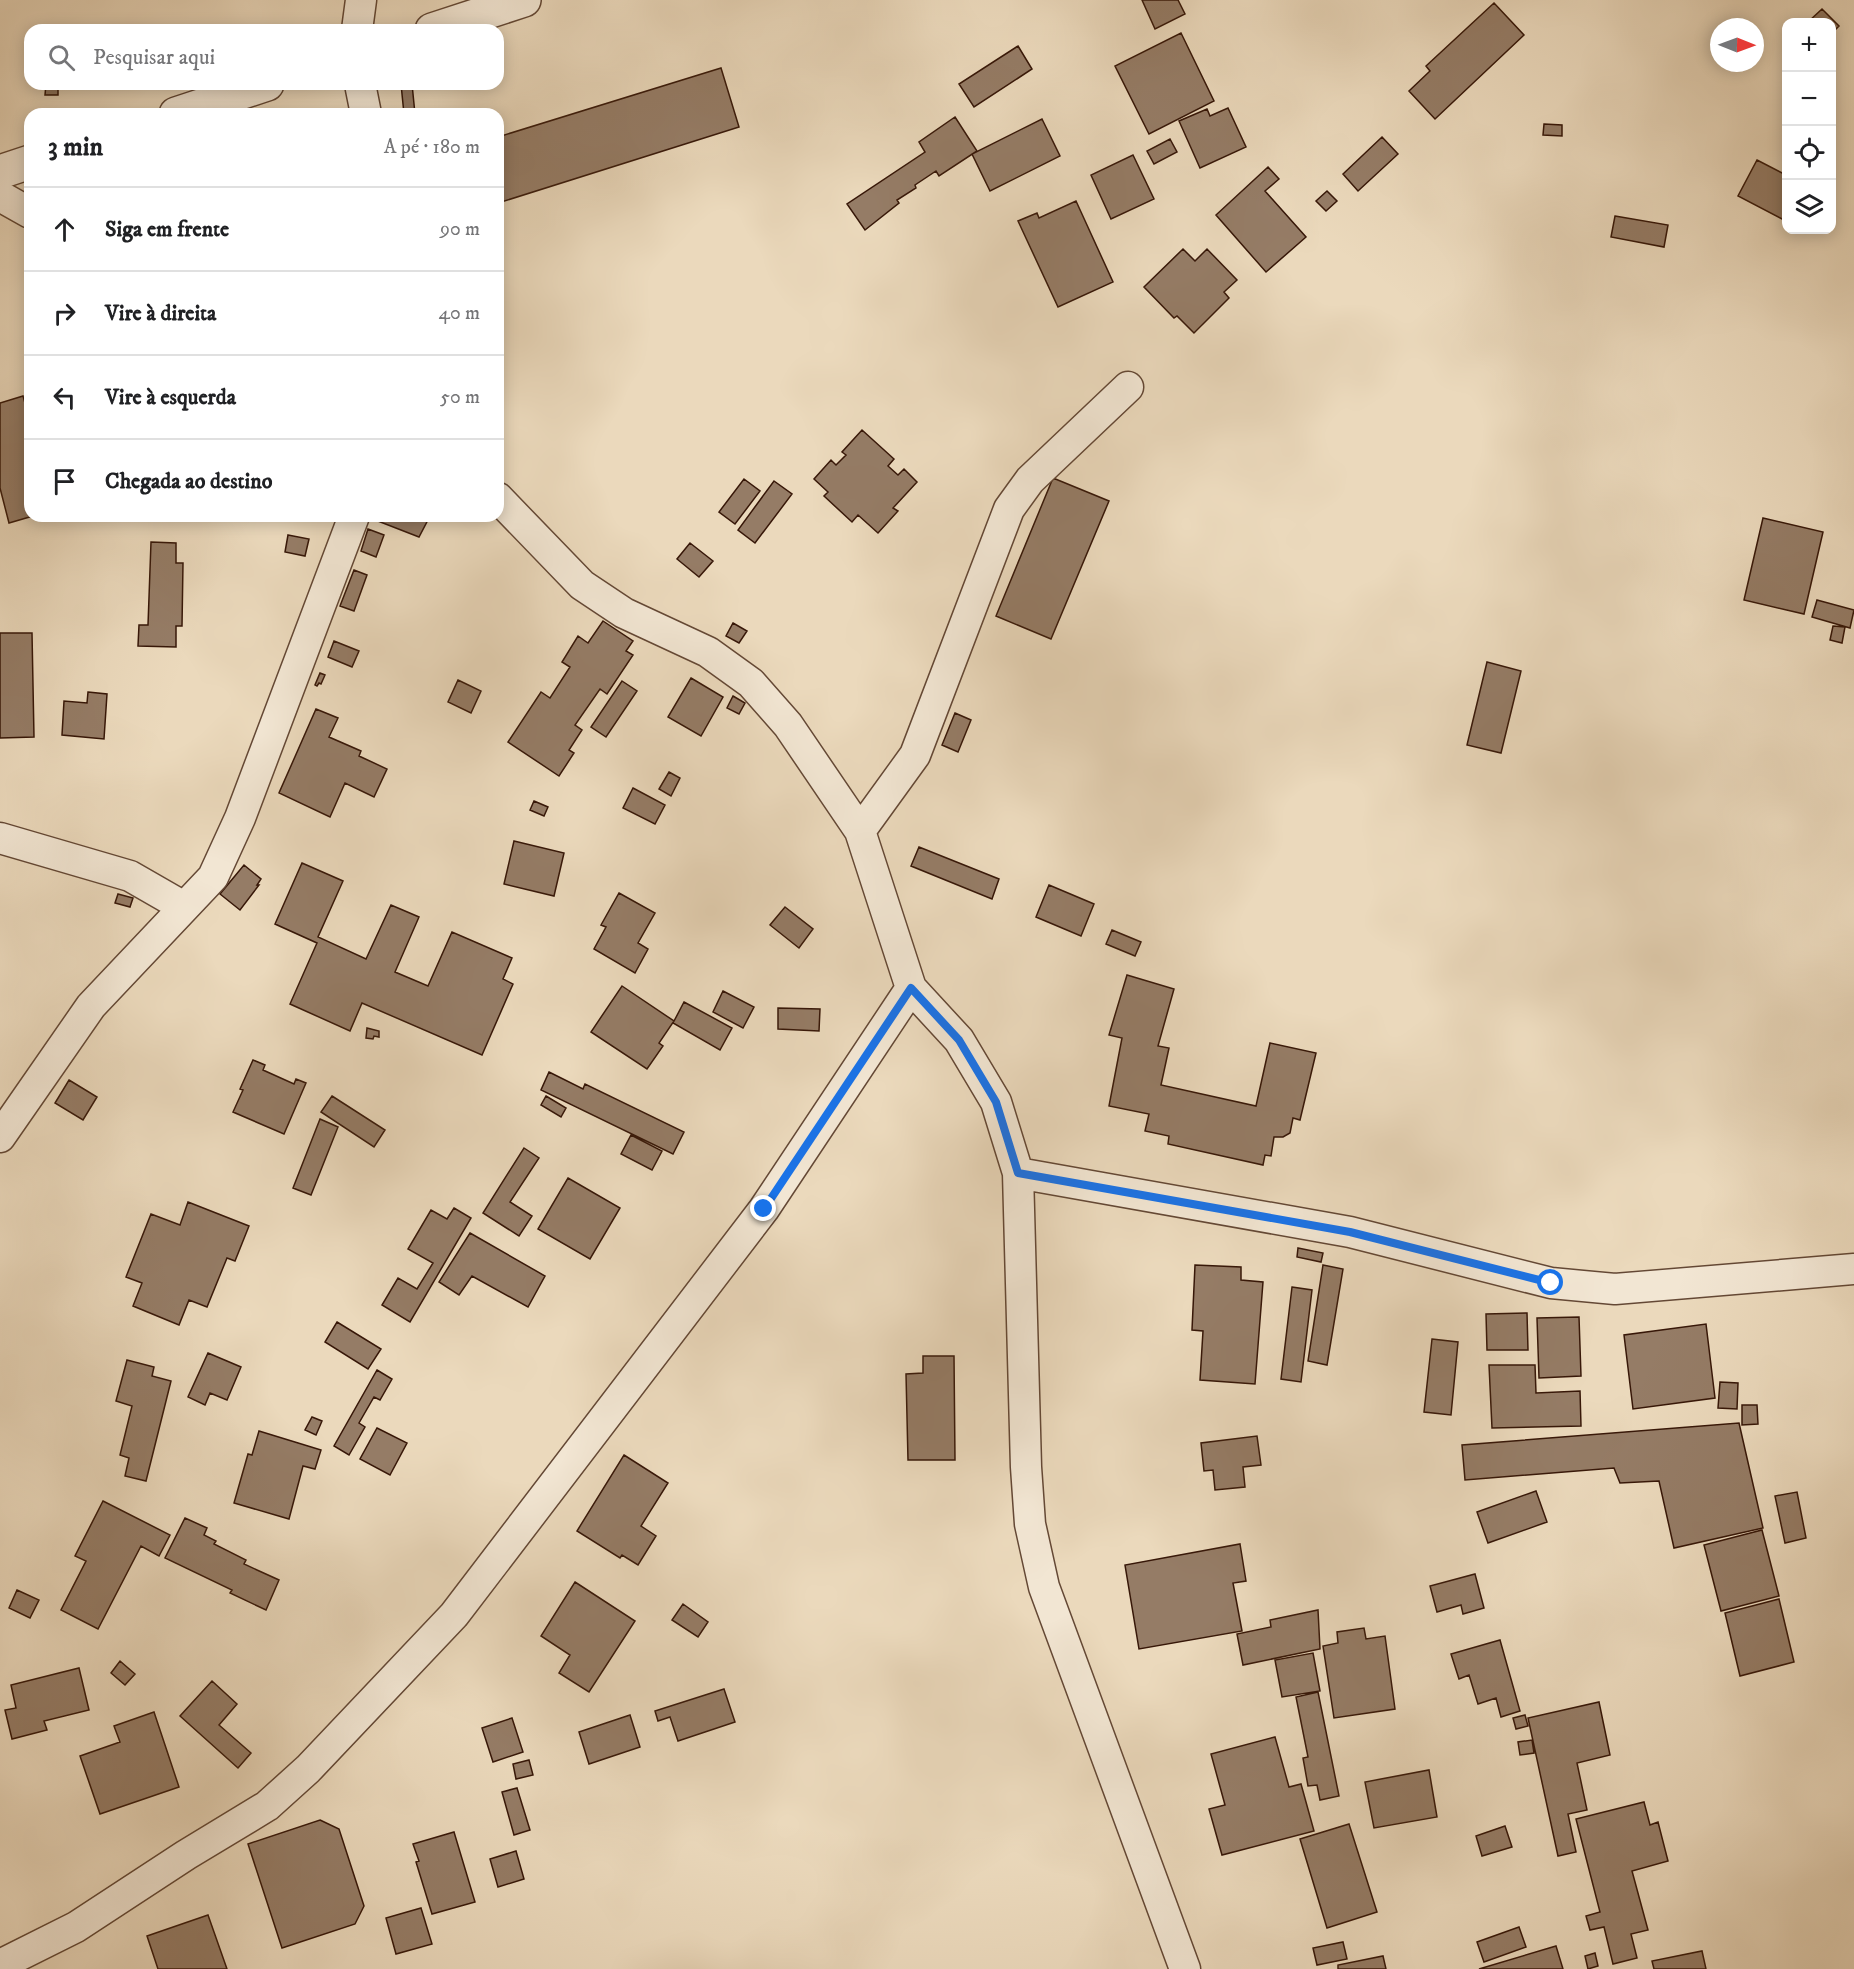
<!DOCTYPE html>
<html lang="pt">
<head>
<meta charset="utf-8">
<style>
	:root { --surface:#fff; --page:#f2f2f2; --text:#202124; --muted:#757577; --line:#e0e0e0 }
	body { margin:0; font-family:"IM FELL DW Pica",serif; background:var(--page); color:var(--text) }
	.controls { position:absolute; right:18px; top:18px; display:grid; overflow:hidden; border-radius:12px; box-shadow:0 3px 15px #0003 }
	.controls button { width:54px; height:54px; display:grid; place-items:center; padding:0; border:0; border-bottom:2px solid var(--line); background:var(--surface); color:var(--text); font:30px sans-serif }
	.compass { position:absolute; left:1710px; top:18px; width:54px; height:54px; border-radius:50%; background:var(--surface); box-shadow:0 3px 15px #0003; rotate:91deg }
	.stop { position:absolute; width:18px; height:18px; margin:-14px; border:4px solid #1a73e8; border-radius:50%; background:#fff }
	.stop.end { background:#1a73e8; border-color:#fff; box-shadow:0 2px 6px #0008 }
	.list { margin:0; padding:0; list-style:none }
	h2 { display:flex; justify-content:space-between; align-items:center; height:78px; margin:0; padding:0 24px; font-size:26px }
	h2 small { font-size:20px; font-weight:400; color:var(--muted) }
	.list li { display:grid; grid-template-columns:39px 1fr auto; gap:18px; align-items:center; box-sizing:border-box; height:84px; padding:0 24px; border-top:2px solid var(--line) }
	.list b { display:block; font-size:22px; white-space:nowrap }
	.list em { font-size:20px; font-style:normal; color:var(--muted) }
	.icon { flex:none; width:33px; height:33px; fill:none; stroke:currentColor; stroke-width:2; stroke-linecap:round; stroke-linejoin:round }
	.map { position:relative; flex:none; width:1854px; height:1969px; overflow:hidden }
	.search { position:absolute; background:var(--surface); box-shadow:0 3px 15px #0003; left:24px; top:24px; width:480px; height:66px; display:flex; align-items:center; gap:15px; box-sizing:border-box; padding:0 21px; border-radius:18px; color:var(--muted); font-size:22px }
	.panel { position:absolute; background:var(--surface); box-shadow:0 3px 15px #0003; left:24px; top:108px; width:480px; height:414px; border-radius:18px }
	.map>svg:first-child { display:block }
</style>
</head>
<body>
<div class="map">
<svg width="1854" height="1969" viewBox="0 0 1854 1969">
	<rect width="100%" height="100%" fill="#ebd9bc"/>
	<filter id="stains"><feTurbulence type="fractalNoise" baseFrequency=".00333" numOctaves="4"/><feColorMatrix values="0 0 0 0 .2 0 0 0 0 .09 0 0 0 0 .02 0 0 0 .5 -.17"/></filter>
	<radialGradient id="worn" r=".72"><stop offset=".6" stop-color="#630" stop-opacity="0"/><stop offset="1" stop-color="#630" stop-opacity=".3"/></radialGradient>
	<path fill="#957c66" stroke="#371708" stroke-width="1.5" d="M1142 0H1178L1185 14 1155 29Z
		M1494 3 1524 35 1435 119 1409 91 1430 71 1426 66Z
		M1822 9 1839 26 1832 33V22H1808Z
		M1181 33 1214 101 1149 134 1115 66Z
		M1018 46 1032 69 974 107 959 84Z
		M721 68 739 127 498 203V137Z
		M46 84H58V95H45Z
		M401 84H412L415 114H404Z
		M1228 108 1246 147 1200 168 1179 121 1207 109 1210 116Z
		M955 117 977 151 939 176 936 171 915 185 916 188 897 200 899 203 865 230 847 204 925 152 919 142Z
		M1042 119 1060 156 990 191 972 154Z
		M1544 124 1562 125V136L1543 135Z
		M1382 137 1398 154 1358 191 1343 174Z
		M1170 139 1177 152 1154 164 1147 151Z
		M1133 155 1154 199 1111 219 1091 175Z
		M1757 160 1786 175V221L1738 196Z
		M1268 167 1279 179 1265 191 1306 237 1266 272 1216 215Z
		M1327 191 1337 201 1326 211 1316 201Z
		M1076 201 1113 282 1058 307 1018 221 1037 213 1039 218Z
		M1615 216 1668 225 1664 247 1611 237Z
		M1183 249 1195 261 1207 249 1237 280 1224 292 1229 298 1194 333 1177 316 1174 318 1144 287Z
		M23 396 30 421V516H33L9 523 0 488V403Z
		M862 430 894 459 888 466 898 475 904 469 917 482 893 508 898 511 878 533 858 515 852 522 824 496 828 492 814 479 831 460 836 465 846 455 842 452Z
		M1053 478 1109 501 1051 639 996 616Z
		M744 479 760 491 735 524 719 512Z
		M774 481 792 494 755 543 738 530Z
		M370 516H430L419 537 370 518Z
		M1763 518 1823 532 1804 614 1744 600Z
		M368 529 384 535 376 557 361 551Z
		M288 535 309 539 305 556 285 552Z
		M151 542 176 543V563H183L182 626H176V647L138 646 139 625H148Z
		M690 543 713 561 699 577 677 559Z
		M354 570 367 575 354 611 340 606Z
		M1817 600 1854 610 1850 628 1812 617Z
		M603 621 633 641 626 651 633 655 607 694 600 689 575 725 582 730 569 750 574 753 559 776 508 742 541 692 550 698 570 667 562 662 578 636 588 643Z
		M733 623 747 631 739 643 726 636Z
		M1833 626 1845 627 1842 643 1830 640Z
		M0 633H32L34 737 0 738Z
		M334 641 359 651 352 667 328 657Z
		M1487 662 1521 671 1501 753 1467 745Z
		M320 673 325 675 321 684 319 683 317 686 315 685Z
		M691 678 723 697 701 736 668 717Z
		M458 680 481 691 471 713 448 702Z
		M622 681 637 691 606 737 591 727Z
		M88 692 107 694 104 739 62 735 64 701 87 703Z
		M733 696 745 703 739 714 727 708Z
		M316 709 338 718 329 737 361 751 359 756 387 769 374 797 345 783 330 817 279 793Z
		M955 713 971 720 958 752 942 745Z
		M669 772 680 778 671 796 659 789Z
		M633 788 665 805 655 824 623 808Z
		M534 801 548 807 544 816 530 810Z
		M514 841 564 853 554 896 504 884Z
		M919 847 999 879 992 899 911 866Z
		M302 863 343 881 318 937 366 959 391 905 419 917 395 972 428 986 452 932 512 958 503 979 513 984 482 1055 362 1003 350 1031 290 1004 317 943 275 924Z
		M244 865 261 879 257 885H259L240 910 220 894Z
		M1049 885 1094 904 1081 936 1036 917Z
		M619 893 655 913 638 943 648 949 635 973 594 949 606 927 601 925Z
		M118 894 133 898 130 907 115 903Z
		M785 907 813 929 799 948 770 925Z
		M1112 930 1141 942 1135 956 1106 944Z
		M1127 975 1174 989 1158 1046 1169 1048 1161 1085 1256 1106 1270 1043 1316 1053 1300 1120 1293 1118 1290 1133 1283 1137H1274L1271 1156 1265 1155 1263 1165 1168 1144 1169 1136 1145 1131 1149 1114 1109 1106 1122 1038 1109 1035Z
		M622 986 674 1021 659 1043 663 1046 647 1069 591 1032Z
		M723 991 754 1007 743 1028 713 1012Z
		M684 1002 732 1028 720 1050 673 1023Z
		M778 1008 820 1009 819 1031 778 1029Z
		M367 1028 379 1031V1037L374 1036 373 1039 366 1038Z
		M253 1060 265 1065 263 1070 294 1084 296 1079 306 1083 284 1134 233 1112 243 1090 240 1089Z
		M549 1072 583 1089 585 1084 684 1132 673 1154 541 1090Z
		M69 1080 97 1097 83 1120 55 1103Z
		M332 1096 385 1130 374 1147 321 1112Z
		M546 1096 566 1108 561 1117 541 1105Z
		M320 1119 338 1127 311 1195 293 1188Z
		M631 1135 662 1151 652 1170 621 1154Z
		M524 1148 539 1158 510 1202 532 1216 519 1236 483 1213Z
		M568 1178 620 1208 590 1259 538 1229Z
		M188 1202 249 1226 235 1261 227 1258 207 1307 189 1300 179 1325 133 1306 142 1283 126 1277 151 1214 180 1225Z
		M454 1208 471 1218 410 1322 382 1305 398 1278 417 1289 433 1263 408 1249 431 1210 447 1219Z
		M470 1233 545 1276 528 1307 472 1276 459 1295 439 1282Z
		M1298 1248 1323 1253 1321 1262 1297 1257Z
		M1195 1265 1241 1267V1280L1263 1282 1255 1384 1200 1380 1203 1331 1192 1330Z
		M1323 1265 1343 1269 1327 1365 1308 1361Z
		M1292 1287 1312 1290 1301 1382 1281 1379Z
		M1527 1313 1528 1350H1487L1486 1314Z
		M1579 1317 1581 1376 1539 1378 1537 1318Z
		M337 1322 381 1349 368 1369 325 1342Z
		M1706 1324 1715 1398 1633 1409 1624 1335Z
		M1432 1339 1458 1342 1451 1415 1424 1412Z
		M208 1353 241 1367 227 1400 210 1393 205 1405 188 1397Z
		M923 1356H954L955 1460H908L906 1374 923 1373Z
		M127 1360 154 1367 152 1376 171 1381 146 1481 125 1476 129 1458 120 1455 132 1406 116 1401Z
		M1489 1365H1535L1536 1393 1580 1391 1581 1426 1492 1428Z
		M377 1370 392 1379 380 1400 374 1397 359 1423 365 1427 349 1455 334 1446Z
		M1720 1382 1738 1383 1737 1409 1718 1408Z
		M1742 1405H1757L1758 1424 1742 1425Z
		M312 1417 322 1421 316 1435 305 1430Z
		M1739 1423 1763 1528 1674 1548 1659 1481 1620 1483 1614 1468 1465 1480 1462 1445Z
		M377 1428 407 1443 390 1475 360 1459Z
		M259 1431 321 1450 315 1469 303 1466 289 1519 234 1503 248 1454 252 1455Z
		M1257 1436 1261 1465 1243 1467 1245 1487 1215 1490 1213 1470 1204 1471 1201 1443Z
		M624 1455 668 1483 641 1526 656 1536 638 1565 622 1555 620 1558 577 1531Z
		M1536 1491 1547 1522 1488 1543 1477 1512Z
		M1797 1492 1806 1538 1785 1543 1775 1496Z
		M103 1501 170 1535 159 1556 141 1546 98 1629 61 1610 86 1561 75 1556Z
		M185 1518 207 1528 204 1535 216 1541 214 1544 246 1560 244 1564 279 1580 266 1610 230 1593 232 1590 165 1558Z
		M1762 1530 1779 1596 1721 1611 1704 1545Z
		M1240 1544 1246 1581 1233 1583 1242 1631 1139 1649 1125 1565Z
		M1475 1574 1484 1608 1463 1614 1461 1605 1437 1612 1430 1586Z
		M575 1582 635 1621 589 1692 559 1673 570 1655 541 1636Z
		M17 1590 39 1600 30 1618 9 1608Z
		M1779 1599 1794 1662 1740 1676 1725 1613Z
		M683 1604 708 1622 698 1637 672 1620Z
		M1318 1610 1320 1649 1243 1665 1237 1634 1271 1627 1270 1620Z
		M1364 1628 1366 1639 1385 1636 1395 1709 1334 1718 1323 1646 1338 1643 1337 1632Z
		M1500 1640 1520 1711 1501 1717 1496 1698 1478 1704 1469 1675 1459 1679 1451 1654Z
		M1313 1653 1320 1691 1282 1697 1275 1660Z
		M120 1661 135 1674 125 1685 111 1673Z
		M79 1668 89 1710 44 1721 47 1730 12 1739 5 1710 16 1708 11 1685Z
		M212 1681 237 1704 219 1725 251 1753 238 1768 180 1716Z
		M724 1689 735 1722 678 1741 670 1717 658 1721 655 1711Z
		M1318 1692 1339 1796 1320 1800 1317 1785 1308 1786 1303 1758 1308 1757 1296 1697Z
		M1599 1702 1610 1755 1577 1763 1587 1810 1568 1814 1576 1852 1558 1856 1528 1718Z
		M154 1712 179 1787 100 1814 80 1756 120 1742 114 1726Z
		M630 1715 640 1747 589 1764 579 1732Z
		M1525 1715 1528 1726 1516 1729 1513 1718Z
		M512 1718 523 1752 493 1762 482 1728Z
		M1275 1737 1289 1787 1301 1784 1314 1831 1222 1855 1209 1809 1225 1805 1211 1754Z
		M1532 1740 1534 1753 1520 1755 1518 1742Z
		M529 1760 533 1775 516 1779 513 1764Z
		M1429 1770 1437 1817 1374 1828 1365 1782Z
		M517 1788 530 1830 514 1835 502 1792Z
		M1644 1802 1650 1825 1658 1822 1668 1861 1632 1871 1648 1930 1631 1934 1637 1958 1613 1964 1604 1927 1590 1930 1586 1916 1600 1912 1576 1819Z
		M320 1820 339 1829 364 1906 355 1924 282 1948 248 1844Z
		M1349 1824 1377 1912 1327 1928 1300 1839Z
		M1505 1826 1512 1847 1482 1856 1476 1836Z
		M454 1832 475 1902 432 1914 416 1862 419 1861 413 1844Z
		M516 1851 524 1879 498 1887 490 1859Z
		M421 1908 432 1944 396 1954 386 1918Z
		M208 1915 227 1969H158L147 1936Z
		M1519 1927 1526 1947 1484 1962 1477 1942Z
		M1343 1942 1347 1959 1317 1965 1313 1948Z
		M1556 1946 1563 1969H1479Z
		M1702 1951 1706 1969H1654L1652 1961Z
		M1595 1953 1598 1966 1588 1969 1585 1956Z
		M1383 1956 1386 1969H1338V1965Z"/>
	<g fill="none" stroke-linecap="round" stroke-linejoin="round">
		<g stroke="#644835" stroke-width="33">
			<path id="minor" d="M357 30 361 0
				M360 84 366 114
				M0 196 30 213
				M498 498 582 585 624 613 708 652 751 683 788 725 860 831 911 988 959 1040 996 1102 1018 1173 1026 1467 1030 1524 1044 1587 1185 1969
				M860 831 915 755 1009 509 1030 480 1128 387
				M0 838 130 876 184 907
				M0 1137 91 1006 213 877 240 818 354 516
				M1018 1173 1350 1232 1551 1283 1615 1289 1854 1269
				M0 1965 76 1927 186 1855 267 1806 308 1769 454 1615 764 1209 911 988"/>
		</g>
		<g stroke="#644835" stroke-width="36">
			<path id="tertiary" d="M432 30 524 0
				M176 114 267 84
				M0 172 30 162"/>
		</g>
		<use href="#minor" stroke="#f2e6d3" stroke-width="30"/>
		<use href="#tertiary" stroke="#f2e6d3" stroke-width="33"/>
	</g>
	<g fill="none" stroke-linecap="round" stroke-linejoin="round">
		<path stroke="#1a73e8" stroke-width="8" d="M764 1209 911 988 959 1040 996 1102 1018 1173 1350 1232 1551 1283"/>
	</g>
	<rect width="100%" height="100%" filter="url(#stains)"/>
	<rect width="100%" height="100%" fill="url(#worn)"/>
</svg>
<div class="controls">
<button>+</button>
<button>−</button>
<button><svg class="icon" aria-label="locate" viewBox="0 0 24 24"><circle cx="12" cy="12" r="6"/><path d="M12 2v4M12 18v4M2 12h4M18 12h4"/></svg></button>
<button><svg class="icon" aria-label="layers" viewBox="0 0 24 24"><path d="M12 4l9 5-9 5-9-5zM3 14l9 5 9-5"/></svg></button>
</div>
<svg class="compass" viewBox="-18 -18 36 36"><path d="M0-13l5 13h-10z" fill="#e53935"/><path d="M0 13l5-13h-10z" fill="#757577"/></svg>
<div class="stop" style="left:1551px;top:1283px"></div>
<div class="stop end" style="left:764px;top:1209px"></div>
<div class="search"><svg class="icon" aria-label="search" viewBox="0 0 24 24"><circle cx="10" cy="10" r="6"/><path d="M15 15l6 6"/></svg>Pesquisar aqui</div>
<section class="panel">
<h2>3 min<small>A pé · 180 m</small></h2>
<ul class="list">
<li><svg class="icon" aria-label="ahead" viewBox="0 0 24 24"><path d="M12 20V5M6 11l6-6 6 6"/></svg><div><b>Siga em frente</b></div><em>90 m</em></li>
<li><svg class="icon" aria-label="right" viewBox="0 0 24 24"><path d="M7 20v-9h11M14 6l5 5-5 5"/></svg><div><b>Vire à direita</b></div><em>40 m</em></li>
<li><svg class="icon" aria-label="left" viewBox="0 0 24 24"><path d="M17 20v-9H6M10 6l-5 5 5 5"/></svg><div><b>Vire à esquerda</b></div><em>50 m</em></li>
<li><svg class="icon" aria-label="arrive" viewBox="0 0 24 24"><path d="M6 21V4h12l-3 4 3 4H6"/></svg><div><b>Chegada ao destino</b></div></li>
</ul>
</section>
</div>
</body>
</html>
